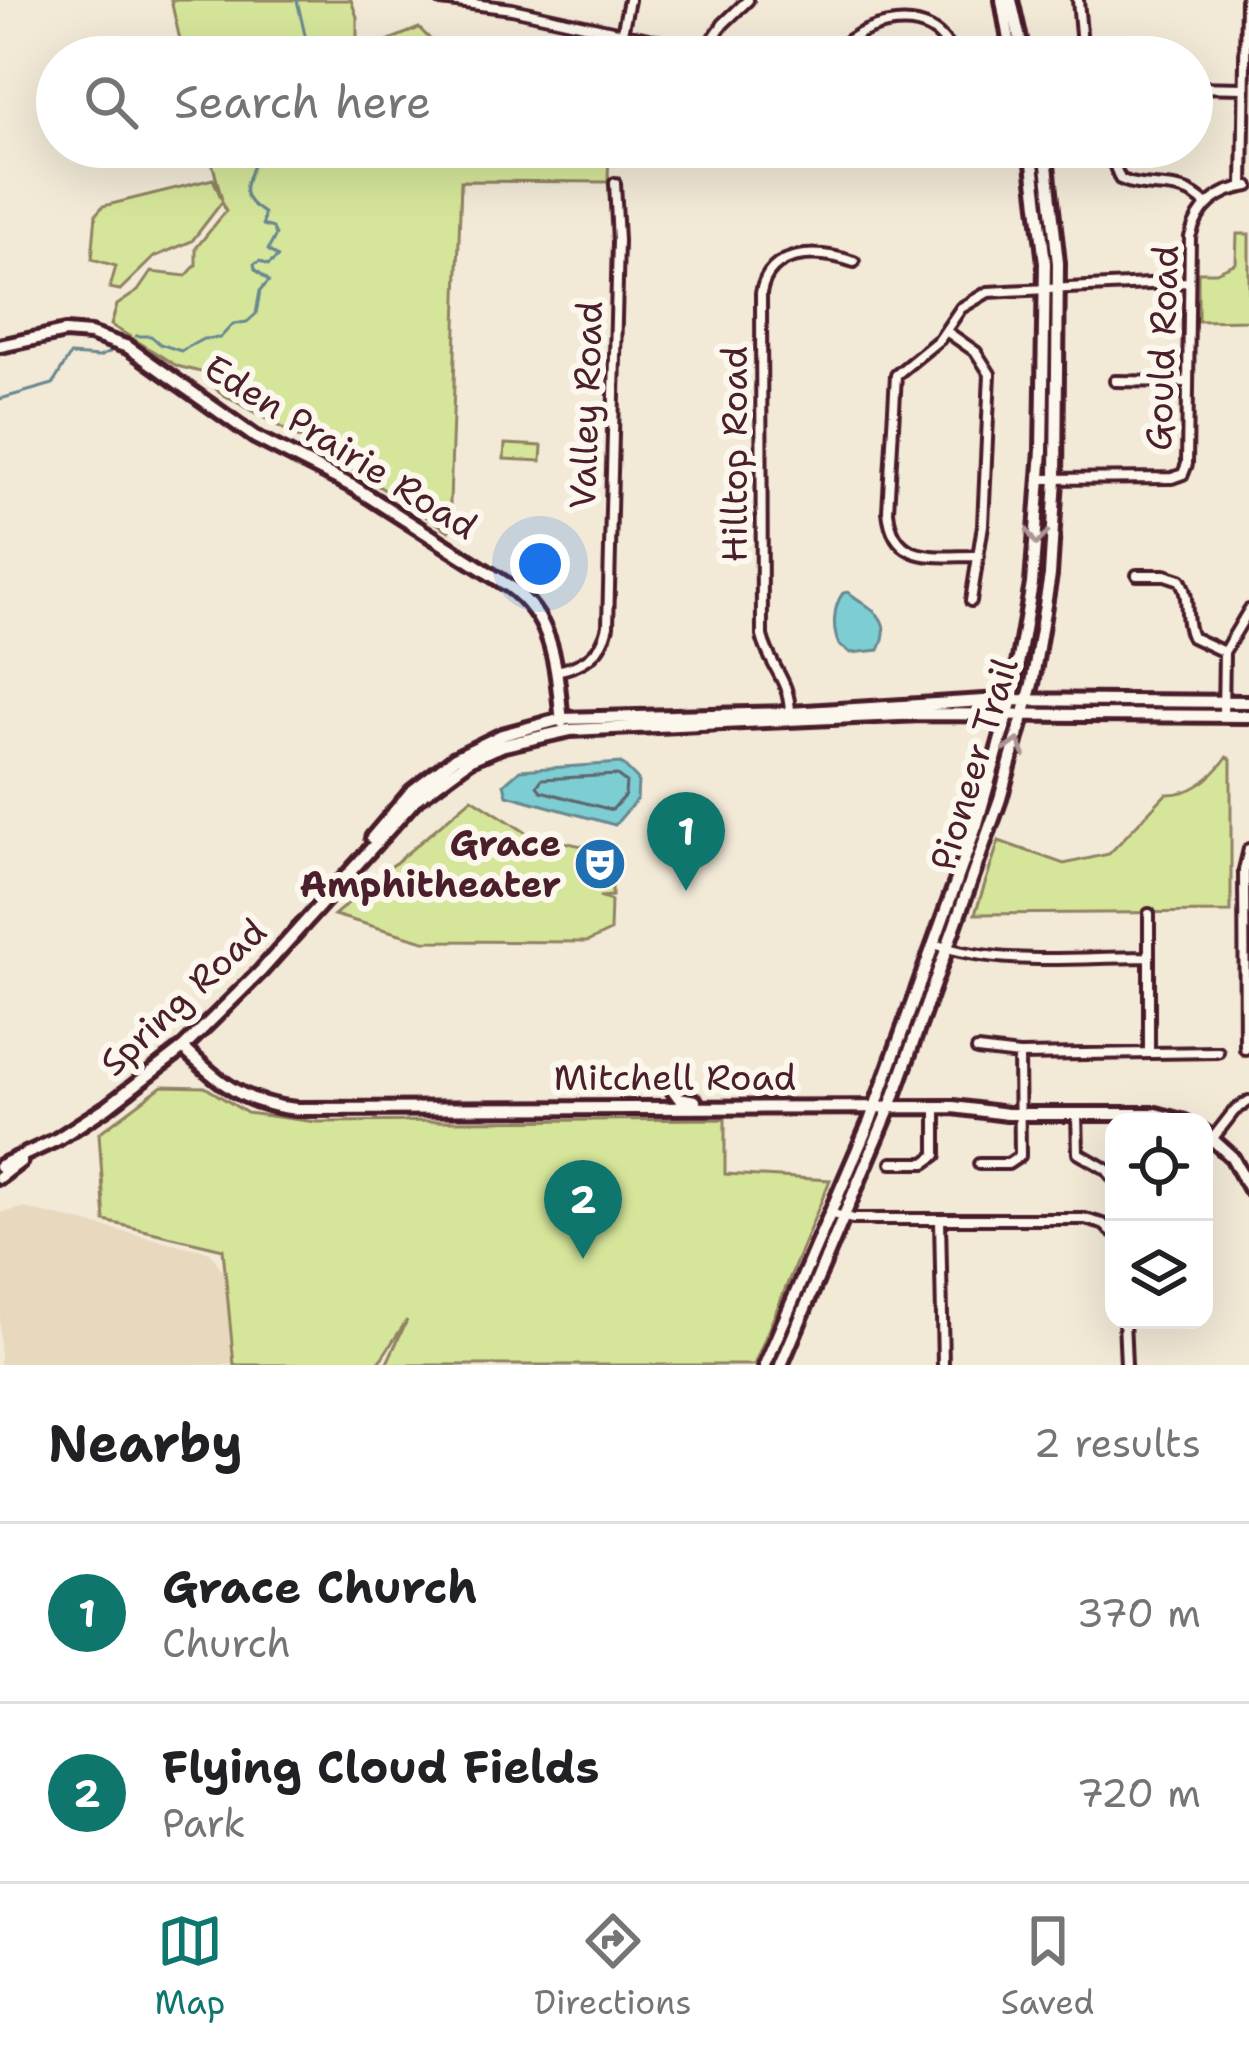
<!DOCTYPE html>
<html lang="en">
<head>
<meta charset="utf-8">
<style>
	:root { --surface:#fff; --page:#f6f6f6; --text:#202124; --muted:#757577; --line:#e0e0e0; --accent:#0f766e }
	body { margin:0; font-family:"Shantell Sans",sans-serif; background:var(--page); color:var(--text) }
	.controls { position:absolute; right:36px; bottom:36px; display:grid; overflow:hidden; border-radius:24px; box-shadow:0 12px 48px #0002 }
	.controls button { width:108px; height:108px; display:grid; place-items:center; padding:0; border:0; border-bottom:3px solid var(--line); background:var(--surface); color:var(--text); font:60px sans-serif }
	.you { position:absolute; left:540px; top:564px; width:42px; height:42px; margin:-30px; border:9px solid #fff; border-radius:50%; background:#1a73e8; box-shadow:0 0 0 18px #1a73e833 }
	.badge { display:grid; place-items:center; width:78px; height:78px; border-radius:50%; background:var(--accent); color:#fff; font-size:39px; font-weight:700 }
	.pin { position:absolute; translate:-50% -99px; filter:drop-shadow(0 3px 6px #0008) }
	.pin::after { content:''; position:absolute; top:63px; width:42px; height:36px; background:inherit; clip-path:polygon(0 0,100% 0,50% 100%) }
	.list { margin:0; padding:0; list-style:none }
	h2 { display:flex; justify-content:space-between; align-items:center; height:156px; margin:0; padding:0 48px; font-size:51px }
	h2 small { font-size:39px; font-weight:400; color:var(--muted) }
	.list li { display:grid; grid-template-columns:78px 1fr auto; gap:36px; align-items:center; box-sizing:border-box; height:180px; padding:0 48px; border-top:3px solid var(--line) }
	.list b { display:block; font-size:45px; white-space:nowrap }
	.list p { margin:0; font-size:39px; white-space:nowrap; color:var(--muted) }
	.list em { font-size:39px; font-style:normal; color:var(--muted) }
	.icon { flex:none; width:66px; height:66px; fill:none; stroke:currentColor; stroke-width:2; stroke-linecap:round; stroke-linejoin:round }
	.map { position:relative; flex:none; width:1249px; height:1365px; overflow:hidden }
	.search { position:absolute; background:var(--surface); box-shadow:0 12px 48px #0002; left:36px; right:36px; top:36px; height:132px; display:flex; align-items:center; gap:30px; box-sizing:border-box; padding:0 42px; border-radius:66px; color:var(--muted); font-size:45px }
	.sheet { height:516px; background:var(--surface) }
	nav { display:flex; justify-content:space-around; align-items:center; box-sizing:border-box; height:168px; border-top:3px solid var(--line); background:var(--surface); font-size:33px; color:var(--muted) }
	nav a { display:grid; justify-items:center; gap:6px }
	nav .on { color:var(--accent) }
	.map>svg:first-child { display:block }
</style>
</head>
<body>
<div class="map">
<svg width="1249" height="1365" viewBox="0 0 1249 1365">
	<rect width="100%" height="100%" fill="#f2e9d7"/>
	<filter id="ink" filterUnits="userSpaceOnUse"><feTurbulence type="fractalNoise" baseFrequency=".00833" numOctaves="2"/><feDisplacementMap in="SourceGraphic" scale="24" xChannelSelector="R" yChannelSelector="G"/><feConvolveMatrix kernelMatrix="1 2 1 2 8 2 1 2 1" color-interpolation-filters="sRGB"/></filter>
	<g filter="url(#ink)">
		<path fill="#e8d8be" d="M23 1208 210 1252 226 1276 234 1365H0V1213Z"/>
		<path fill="#d5e69a" stroke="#908262" stroke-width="3" d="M171 0H351L357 17V53L419 28 436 45H483V57H165L180 40Z
			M208 147H624L609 150 608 182 461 181 449 531 336 459 219 392 201 372 177 366 111 325 117 305 138 291 151 272 186 276 196 265V248L226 211 222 202 192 241 154 257 120 290 110 288 116 266 92 259 96 214 103 206 213 179 222 200Z
			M1237 234H1249V320L1198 321V272H1216L1236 263Z
			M505 444 542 446 541 461 504 459Z
			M1227 757 1231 759V912L975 914 999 841 1064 864 1109 854 1166 794C1193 795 1212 778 1227 757Z
			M472 798 530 835 592 848 588 860 593 888 594 879H612V896L599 897 611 901 610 931 587 942 424 941 334 915Z
			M162 1086 205 1087 247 1113 316 1122 725 1119V1174L830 1180 754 1365H386L407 1320 377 1365H234L223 1249 105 1221 99 1133Z"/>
		<path fill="#7dced3" stroke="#698890" stroke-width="3" d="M848 592C871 610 895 617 879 650L851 653 839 645C832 629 833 606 843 593Z
			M621 763 638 780 637 799 615 825 507 795 504 784 520 770Z"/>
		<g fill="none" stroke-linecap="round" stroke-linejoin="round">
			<path stroke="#5e656e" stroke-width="3" d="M617 775 626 782 625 795 612 810 541 791 537 786 542 779Z"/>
			<path stroke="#698890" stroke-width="3" d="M297 0 310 57
				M136 336H151L160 344 181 351 203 339 220 338 233 324 247 322 256 314 260 291 269 281 255 269 254 264 260 261 268 265 278 257 268 250 276 235 273 228 263 225 264 213C228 192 255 175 259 147
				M0 399 53 384 70 355 99 357 110 352"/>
			<g stroke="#4a1f2b" stroke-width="16">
				<path id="street" d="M441 0 512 9 671 44 702 57
					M1078 0 1083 57
					M622 33 629 0
					M701 56 723 24 748 0
					M831 57C858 21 936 2 952 57
					M1192 87 1244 88
					M815 147H839
					M1107 147 1120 179C1150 193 1180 177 1206 205
					M1243 186 1246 0
					M946 331 976 352 990 374 983 525 971 601
					M1115 381 1188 382
					M1041 479 1172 478 1183 474 1187 464 1190 237C1198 207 1218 190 1249 186
					M979 556C938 555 893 567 888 511L896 375 940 339 961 308 988 292 1189 282
					M1137 575H1165L1180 580C1191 598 1183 619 1192 637L1224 652
					M556 671C583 666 602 654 608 626L618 241 615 183
					M790 714C790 679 770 668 762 636L761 293C769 248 819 250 854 262
					M1223 715 1224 652 1249 610
					M1149 914V1052
					M934 944C1002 967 1078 957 1149 957
					M1245 1049 1244 870 1249 849
					M977 1050 1019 1055 1218 1052
					M1077 1114 1078 1153 1106 1169 1114 1179
					M1213 1138 1234 1111 1249 1101
					M892 1163H925L936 1155V1107
					M979 1164H1008L1020 1156 1019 1055
					M832 1214 853 1219H1085L1103 1224 1114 1233
					M940 1220 943 1365
					M1124 1320 1126 1365"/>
			</g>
			<g stroke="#4a1f2b" stroke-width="20">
				<path id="secondary" d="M1002 0 1012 57
					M1011 0 1024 57
					M0 346 65 332 90 334 128 347 255 437 354 487 509 586C556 620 556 668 562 722
					M372 838 411 792 455 758 502 735 562 719 790 713 1000 700 1249 702
					M183 1048C221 1083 241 1103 296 1109L953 1107 1007 1114H1156L1185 1122
					M668 1083 679 1098 695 1101
					M1204 1132 1232 1157 1249 1188
					M0 1166 56 1140 107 1107 183 1048 261 971 414 801 471 759 504 745 570 730 921 714 1249 716
					M0 1177 21 1161
					M765 1365 870 1121 977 824 1012 699 1032 584 1042 450 1045 263 1031 147
					M781 1365 890 1107 1000 799 1032 684 1050 575 1056 479 1058 263 1045 147"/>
			</g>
			<use href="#street" stroke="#fbf7ec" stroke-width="8"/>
			<use href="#secondary" stroke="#fbf7ec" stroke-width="10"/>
		</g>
		<defs><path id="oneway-chevron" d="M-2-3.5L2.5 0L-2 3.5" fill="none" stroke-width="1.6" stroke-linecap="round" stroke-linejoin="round" transform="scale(3)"/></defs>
		<g stroke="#ab9695">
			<use href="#oneway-chevron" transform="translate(1037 537) rotate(95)"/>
			<use href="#oneway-chevron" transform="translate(1016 747) rotate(-74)"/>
		</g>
	</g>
	<defs>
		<g id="theatre-disc" transform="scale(2.7)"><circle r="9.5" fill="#1f6fb2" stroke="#fbf7ec"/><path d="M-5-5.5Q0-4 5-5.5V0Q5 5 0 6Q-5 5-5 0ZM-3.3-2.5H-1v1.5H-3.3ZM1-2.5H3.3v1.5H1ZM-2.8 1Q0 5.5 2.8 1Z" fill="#fff"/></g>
	</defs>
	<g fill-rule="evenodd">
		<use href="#theatre-disc" x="600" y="864"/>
	</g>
	<g text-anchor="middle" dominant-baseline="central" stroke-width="12" stroke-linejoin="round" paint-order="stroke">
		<g font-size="36" fill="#4a1f2b" stroke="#fbf7ec">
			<text transform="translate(1162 348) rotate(-88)">Gould Road</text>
			<text transform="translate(586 405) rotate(-88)">Valley Road</text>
			<text transform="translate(341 447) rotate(32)">Eden Prairie Road</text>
			<text transform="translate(734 454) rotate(-90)">Hilltop Road</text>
			<text transform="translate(974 764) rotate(-73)">Pioneer Trail</text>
			<text transform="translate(183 997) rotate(-43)">Spring Road</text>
			<text x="675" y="1077">Mitchell Road</text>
		</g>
		<g font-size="36" font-weight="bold" fill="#4a1f2b" stroke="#fbf7ec" text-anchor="end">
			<text x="561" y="843">Grace<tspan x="561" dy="41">Amphitheater</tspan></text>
		</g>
	</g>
</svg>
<div class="controls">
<button><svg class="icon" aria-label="locate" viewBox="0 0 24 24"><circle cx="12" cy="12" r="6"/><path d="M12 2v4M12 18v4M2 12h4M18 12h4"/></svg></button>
<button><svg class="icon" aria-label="layers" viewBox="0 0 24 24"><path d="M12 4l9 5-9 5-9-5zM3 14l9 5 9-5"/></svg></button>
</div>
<div class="you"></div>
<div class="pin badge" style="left:686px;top:891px">1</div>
<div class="pin badge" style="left:583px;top:1259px">2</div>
<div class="search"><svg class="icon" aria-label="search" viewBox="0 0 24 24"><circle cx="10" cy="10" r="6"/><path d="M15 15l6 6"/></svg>Search here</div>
</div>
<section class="sheet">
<h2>Nearby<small>2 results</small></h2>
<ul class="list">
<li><span class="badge">1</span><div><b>Grace Church</b><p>Church</p></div><em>370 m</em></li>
<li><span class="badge">2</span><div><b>Flying Cloud Fields</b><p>Park</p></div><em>720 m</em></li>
</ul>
</section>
<nav>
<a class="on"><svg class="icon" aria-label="map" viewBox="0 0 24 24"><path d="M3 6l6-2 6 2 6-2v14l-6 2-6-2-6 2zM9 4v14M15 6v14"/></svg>Map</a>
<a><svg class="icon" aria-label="directions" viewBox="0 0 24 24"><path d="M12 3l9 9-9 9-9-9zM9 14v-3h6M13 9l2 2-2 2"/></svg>Directions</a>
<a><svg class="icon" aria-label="saved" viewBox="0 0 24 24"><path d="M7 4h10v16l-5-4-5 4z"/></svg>Saved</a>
</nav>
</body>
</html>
